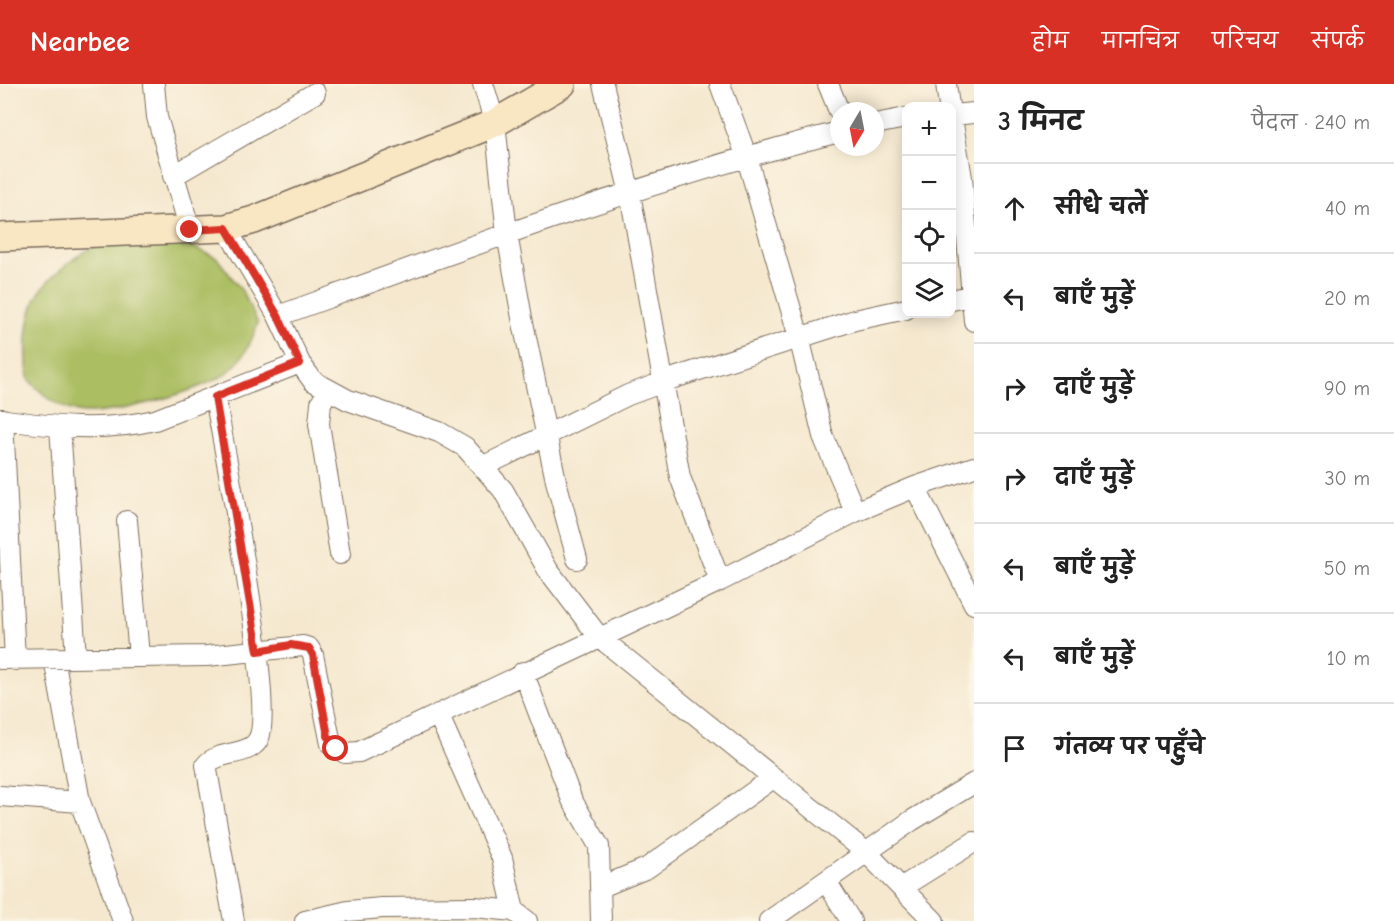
<!DOCTYPE html>
<html lang="hi">
<head>
<meta charset="utf-8">
<style>
	:root { --surface:#fff; --page:#f6f6f6; --text:#222; --muted:#767676; --line:#e0e0e0; --accent:#d93025 }
	body { margin:0; font-family:"Comic Neue","Playpen Sans Deva",sans-serif; background:var(--page); color:var(--text) }
	.controls { position:absolute; right:18px; top:18px; display:grid; overflow:hidden; border-radius:12px; box-shadow:0 3px 15px #0003 }
	.controls button { width:54px; height:54px; display:grid; place-items:center; padding:0; border:0; border-bottom:2px solid var(--line); background:var(--surface); color:var(--text); font:30px sans-serif }
	.compass { position:absolute; left:830px; top:18px; width:54px; height:54px; border-radius:50%; background:var(--surface); box-shadow:0 3px 15px #0003; rotate:190deg }
	.stop { position:absolute; width:18px; height:18px; margin:-14px; border:4px solid #d93025; border-radius:50%; background:#fff }
	.stop.end { background:#d93025; border-color:#fff; box-shadow:0 2px 6px #0008 }
	.list { margin:0; padding:0; list-style:none }
	h2 { display:flex; justify-content:space-between; align-items:center; height:78px; margin:0; padding:0 24px; font-size:26px }
	h2 small { font-size:20px; font-weight:400; color:var(--muted) }
	.list li { display:grid; grid-template-columns:39px 1fr auto; gap:18px; align-items:center; box-sizing:border-box; height:90px; padding:0 24px; border-top:2px solid var(--line) }
	.list b { display:block; font-size:22px; white-space:nowrap }
	.list em { font-size:20px; font-style:normal; color:var(--muted) }
	.icon { flex:none; width:33px; height:33px; fill:none; stroke:currentColor; stroke-width:2; stroke-linecap:round; stroke-linejoin:round }
	.map { position:relative; flex:none; width:974px; height:837px; overflow:hidden }
	header { display:flex; align-items:center; gap:36px; box-sizing:border-box; height:84px; padding:0 30px; background:var(--accent); color:#fff }
	header strong { font-size:28px }
	nav { display:flex; gap:33px; margin-inline-start:auto; font-size:21px }
	main { display:flex }
	aside { flex:1; background:var(--surface) }
	.map>svg:first-child { display:block }
</style>
</head>
<body>
<header>
<strong>Nearbee</strong>
<nav><a>होम</a><a>मानचित्र</a><a>परिचय</a><a>संपर्क</a></nav>
</header>
<main>
<div class="map">
<svg width="974" height="837" viewBox="0 0 974 837">
	<rect width="100%" height="100%" fill="#fcf5e5"/>
	<filter id="ink" filterUnits="userSpaceOnUse"><feTurbulence type="fractalNoise" baseFrequency=".0167" numOctaves="2"/><feDisplacementMap in="SourceGraphic" scale="12" xChannelSelector="R" yChannelSelector="G"/><feConvolveMatrix kernelMatrix="1 2 1 2 8 2 1 2 1" color-interpolation-filters="sRGB"/></filter>
	<filter id="wash" filterUnits="userSpaceOnUse"><feTurbulence type="fractalNoise" baseFrequency=".008" numOctaves="4" result="noise"/><feDisplacementMap in="SourceGraphic" scale="24" xChannelSelector="R" yChannelSelector="G"/><feGaussianBlur stdDeviation="1.35" result="paint"/><feColorMatrix in="noise" values="0 0 0 0 0 0 0 0 0 0 0 0 0 0 0 0 0 1.4 0 .05"/><feComposite in="paint" operator="in"/></filter>
	<g filter="url(#wash)">
		<rect width="100%" height="100%" fill="#f5e8cf"/>
		<path fill="#abbe62" stroke="#737440" stroke-width="1.5" d="M178 156 217 174 242 207 258 239C251 259 244 275 227 289 205 306 103 335 77 328 56 322 42 310 28 295 26 271 25 246 33 222 40 198 84 162 108 158 131 155 155 157 178 156Z"/>
	</g>
	<g filter="url(#ink)">
		<g fill="none" stroke-linecap="round" stroke-linejoin="round">
			<g stroke="#7c6c5c" stroke-width="22">
				<path id="street" d="M154 0 157 33 190 146
					M483 0 495 39 507 150 522 234 556 397 577 475
					M603 0 630 109 680 393 720 497
					M720 0 746 71 799 253 823 352 855 428
					M828 0 839 27
					M946 0 949 22
					M952 31 974 29
					M952 34 962 94 974 237
					M875 40 906 34
					M173 92 315 9
					M226 144 278 232 300 279 313 297 348 316 439 348 465 363 503 406 548 486 599 553 867 769 934 837
					M952 216 970 212
					M278 232C463 165 648 96 839 48
					M328 307 321 319 319 340 340 470
					M215 313C224 363 276 627 258 656 248 673 218 666 206 681L234 837
					M0 335C52 343 103 348 155 336L300 279
					M3 335 15 576
					M60 343 76 573
					M484 382 628 311 674 294 855 236 906 225
					M915 403 974 520
					M127 437 139 572
					M54 574 80 718 123 837
					M0 575 207 572 303 562 309 564 313 571 331 660 345 669 359 668 720 497 855 428 915 403 974 383
					M523 588 572 716 599 762 601 837
					M438 630 502 774 514 827
					M0 712 80 718
					M826 797 851 837
					M601 803 647 784 773 694
					M902 803 974 758
					M305 837 348 827 382 824 475 823 514 827 527 837
					M769 837 911 737 974 699"/>
			</g>
			<g stroke="#7c6c5c" stroke-width="30">
				<path id="secondary" d="M0 153 226 144 254 136 495 39 562 0"/>
			</g>
			<use href="#street" stroke="#fff" stroke-width="20"/>
			<use href="#secondary" stroke="#f9e7c3" stroke-width="27"/>
		</g>
	</g>
	<g fill="none" stroke-linecap="round" stroke-linejoin="round" filter="url(#ink)">
		<path stroke="#d93025" stroke-width="8" d="M190 146 226 144 278 232 300 279 215 313 258 567 291 561 309 564 313 571 328 652 336 665"/>
	</g>
</svg>
<div class="controls">
<button>+</button>
<button>−</button>
<button><svg class="icon" aria-label="locate" viewBox="0 0 24 24"><circle cx="12" cy="12" r="6"/><path d="M12 2v4M12 18v4M2 12h4M18 12h4"/></svg></button>
<button><svg class="icon" aria-label="layers" viewBox="0 0 24 24"><path d="M12 4l9 5-9 5-9-5zM3 14l9 5 9-5"/></svg></button>
</div>
<svg class="compass" viewBox="-18 -18 36 36"><path d="M0-13l5 13h-10z" fill="#e53935"/><path d="M0 13l5-13h-10z" fill="#767676"/></svg>
<div class="stop" style="left:336px;top:665px"></div>
<div class="stop end" style="left:190px;top:146px"></div>
</div>
<aside>
<h2>3 मिनट<small>पैदल · 240 m</small></h2>
<ul class="list">
<li><svg class="icon" aria-label="ahead" viewBox="0 0 24 24"><path d="M12 20V5M6 11l6-6 6 6"/></svg><div><b>सीधे चलें</b></div><em>40 m</em></li>
<li><svg class="icon" aria-label="left" viewBox="0 0 24 24"><path d="M17 20v-9H6M10 6l-5 5 5 5"/></svg><div><b>बाएँ मुड़ें</b></div><em>20 m</em></li>
<li><svg class="icon" aria-label="right" viewBox="0 0 24 24"><path d="M7 20v-9h11M14 6l5 5-5 5"/></svg><div><b>दाएँ मुड़ें</b></div><em>90 m</em></li>
<li><svg class="icon" aria-label="right" viewBox="0 0 24 24"><path d="M7 20v-9h11M14 6l5 5-5 5"/></svg><div><b>दाएँ मुड़ें</b></div><em>30 m</em></li>
<li><svg class="icon" aria-label="left" viewBox="0 0 24 24"><path d="M17 20v-9H6M10 6l-5 5 5 5"/></svg><div><b>बाएँ मुड़ें</b></div><em>50 m</em></li>
<li><svg class="icon" aria-label="left" viewBox="0 0 24 24"><path d="M17 20v-9H6M10 6l-5 5 5 5"/></svg><div><b>बाएँ मुड़ें</b></div><em>10 m</em></li>
<li><svg class="icon" aria-label="arrive" viewBox="0 0 24 24"><path d="M6 21V4h12l-3 4 3 4H6"/></svg><div><b>गंतव्य पर पहुँचे</b></div></li>
</ul>
</aside>
</main>
</body>
</html>
